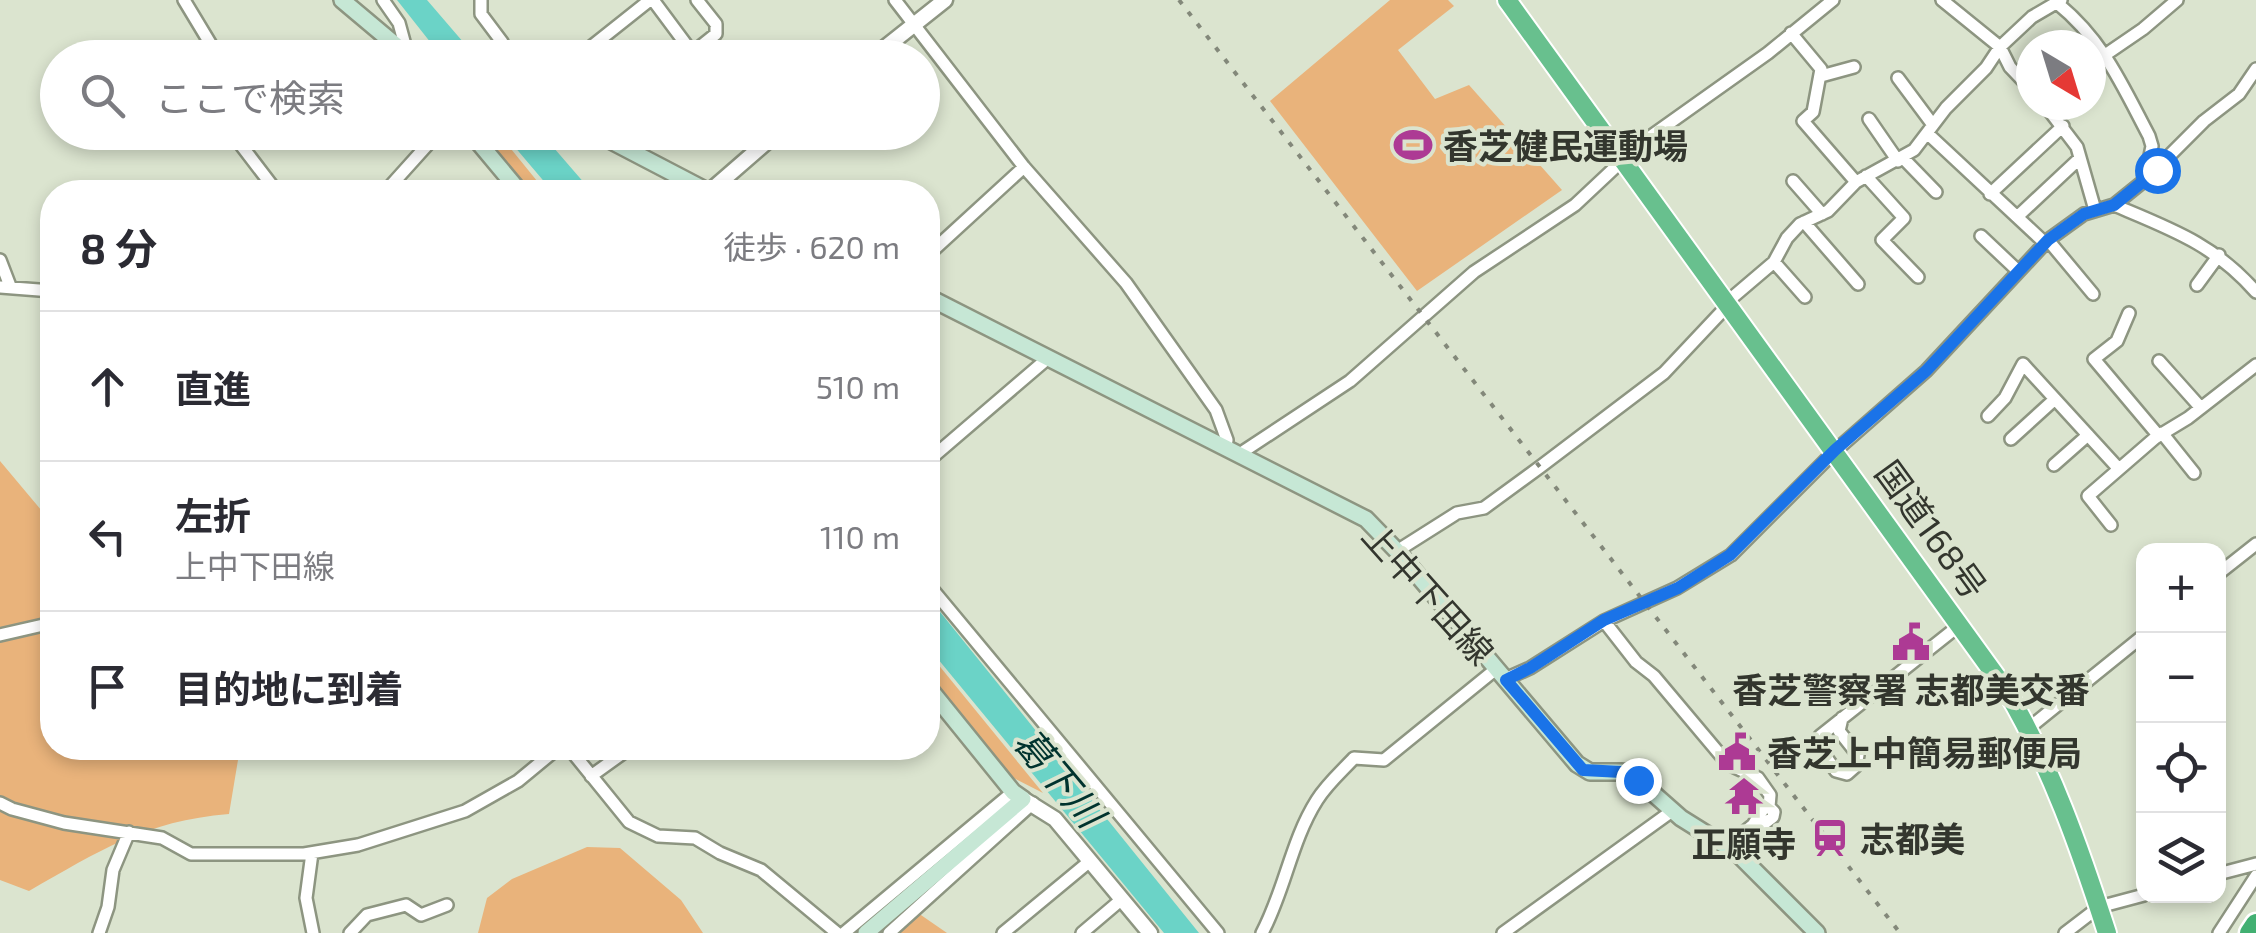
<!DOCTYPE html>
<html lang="ja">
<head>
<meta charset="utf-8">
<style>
	:root { --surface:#fff; --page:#f2f2f3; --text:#2b2b33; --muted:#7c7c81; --line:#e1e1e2 }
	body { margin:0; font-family:"Exo 2","Noto Sans JP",sans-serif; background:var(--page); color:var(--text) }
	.controls { position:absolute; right:30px; bottom:30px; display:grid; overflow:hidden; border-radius:20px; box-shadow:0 5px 15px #0003 }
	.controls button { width:90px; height:90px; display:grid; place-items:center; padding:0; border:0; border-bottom:2px solid var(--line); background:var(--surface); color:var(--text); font:50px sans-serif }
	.compass { position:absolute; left:2016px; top:30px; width:90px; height:90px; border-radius:50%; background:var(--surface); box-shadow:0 5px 15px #0003; rotate:142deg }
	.stop { position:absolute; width:30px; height:30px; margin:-22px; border:8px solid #1a73e8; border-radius:50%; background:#fff }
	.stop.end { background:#1a73e8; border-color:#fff; box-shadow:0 2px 10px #0008 }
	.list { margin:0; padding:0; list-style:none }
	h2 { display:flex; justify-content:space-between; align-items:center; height:130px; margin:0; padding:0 40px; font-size:42px }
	h2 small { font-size:32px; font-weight:400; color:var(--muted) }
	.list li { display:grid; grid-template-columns:65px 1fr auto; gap:30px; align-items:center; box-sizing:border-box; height:150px; padding:0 40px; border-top:2px solid var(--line) }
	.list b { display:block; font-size:38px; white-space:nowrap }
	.list p { margin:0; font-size:32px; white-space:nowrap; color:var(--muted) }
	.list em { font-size:32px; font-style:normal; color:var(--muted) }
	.icon { flex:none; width:55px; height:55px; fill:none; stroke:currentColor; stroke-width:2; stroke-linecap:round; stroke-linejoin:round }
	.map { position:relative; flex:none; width:2256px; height:933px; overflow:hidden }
	.search { position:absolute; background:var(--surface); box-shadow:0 5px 15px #0003; left:40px; top:40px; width:900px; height:110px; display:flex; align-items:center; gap:25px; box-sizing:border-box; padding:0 35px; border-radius:55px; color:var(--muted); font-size:38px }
	.panel { position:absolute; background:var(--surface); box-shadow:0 5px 15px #0003; left:40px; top:180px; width:900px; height:580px; border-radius:40px }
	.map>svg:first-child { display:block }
</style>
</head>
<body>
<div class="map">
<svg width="2256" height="933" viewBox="0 0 2256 933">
	<rect width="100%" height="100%" fill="#dbe4cf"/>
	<path fill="#e9b37b" d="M1390 0H1448L1454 6 1398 50 1435 99 1469 85 1562 190 1417 291 1270 101Z
		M475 133H498L546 192H524Z
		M0 461 52 523V748H240L229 814C145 821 99 851 29 891L0 880Z
		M928 652 1043 793 1004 773 928 680Z
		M587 847 620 848 681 900 703 933H478L487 898 512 879Z
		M918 913 947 933H895Z"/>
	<path fill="#6bd3c7" d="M397 0H427L476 57H442Z
		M503 133H541L592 192H553Z
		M928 597 1199 933H1164L928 647Z"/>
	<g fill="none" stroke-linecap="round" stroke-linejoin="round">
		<g stroke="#8d9581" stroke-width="16">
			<path id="minor" d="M184 0 219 58
				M383 0 399 23 408 56
				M481 0V14L502 42 506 58
				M653 0 688 47 696 50 716 34V24L697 0
				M895 0 1024 167 1126 283 1216 410 1227 440 1226 446
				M1942 0 2000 47 2010 67 2031 89
				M2057 3C2103 40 2122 85 2149 136L2152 146 2145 180
				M1791 33 1821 69 1813 112 1803 121 1856 182
				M2105 55 2143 29 2177 0
				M577 58 650 0
				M1821 76 1854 67
				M1898 78 1933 125
				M2045 105 2077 147 2095 210
				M1869 119 1898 161
				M231 132 277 192
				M1927 133 2045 243
				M1903 158 1936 192
				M1866 176 1904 218 1882 240 1918 277
				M1793 181 1822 214
				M385 192 439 132
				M1990 194 2063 126
				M2114 205C2171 229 2214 244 2256 292
				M2017 217 2080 158
				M1804 222 1858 284
				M1981 236 2018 271
				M2048 240 2093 294
				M928 255 1024 167
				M0 260 10 286
				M1774 262 1805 297
				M2197 285 2219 255
				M0 287 52 291
				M1727 302 1774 262 1787 238 1800 224 1828 211 1856 182 1914 150 1946 108 1986 68 2000 47 2032 17 2061 0
				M2129 313 2117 341 2094 359 2158 435
				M2159 361 2201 408
				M1988 416 2005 398 2023 364 2119 469
				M2162 433 2194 473
				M2011 439 2055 399
				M1241 453 1350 381 1474 272 1575 205 1640 144 1768 53 1833 0
				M928 461 1047 359
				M2054 465 2088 435
				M2111 525 2088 496 2155 438 2188 418 2256 365
				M1397 551 1457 513 1484 508 1540 467 1664 373 1728 305
				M2218 574 2256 544
				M928 584 1218 933
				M1604 621 1636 662 1654 676 1728 764 1758 778 1770 795 1769 807
				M0 635 52 623
				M1505 679 1530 668 1604 621 1677 588 1731 555 1835 451 1926 371 2048 240 2084 214 2114 205 2145 180 2204 121 2239 94 2256 69
				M1842 718 1839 731 1858 755 1856 766 1847 774 1836 771 1818 746 1820 736 1961 624
				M2029 728 2144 635
				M569 748 629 822 658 836 695 838 720 853 761 870 837 933
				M591 776 630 748
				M0 803 12 809 64 823 162 838 191 854H304L358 845 465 811 518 781 558 748
				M1727 846 1753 825 1764 808 1769 807 1774 812 1773 817 1731 849
				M312 853 306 898 313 933
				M2218 874 2256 864
				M99 933 108 907 113 870 129 832
				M350 933 367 915 406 905 421 915 447 905
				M844 933 1013 792
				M889 933 1033 803
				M1003 933 1090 861
				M1082 933 1122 899
				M1262 933C1285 890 1291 841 1317 800 1327 784 1341 772 1354 758L1384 760 1496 669
				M1503 933 1672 811
				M2065 933 2099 907 2144 895
				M2219 933 2256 876"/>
		</g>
		<g stroke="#8d9581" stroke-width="19">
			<path id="tertiary" d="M872 58 945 0
				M709 192 778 132
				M1023 799 1055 819 1150 933"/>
		</g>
		<g stroke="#8d9581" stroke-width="20">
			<path id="secondary" d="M342 0 411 58
				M470 132 520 192
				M594 132 709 192
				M928 297 1366 519 1397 551 1577 764 1590 772H1622L1638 780 1681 818 1737 853 1817 933
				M866 933 1023 799 1013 792 928 687"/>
		</g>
		<g stroke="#fff" stroke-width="22">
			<path id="trunk" d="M1507 0 2006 690C2051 766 2080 849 2107 933"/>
		</g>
		<g stroke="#fff" stroke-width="25">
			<path id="motorway" d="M2250 933 2256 924"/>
		</g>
		<use href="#minor" stroke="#fff" stroke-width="11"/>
		<use href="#tertiary" stroke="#fff" stroke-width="14"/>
		<use href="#secondary" stroke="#c6e7d5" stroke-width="15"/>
		<use href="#trunk" stroke="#68c08e" stroke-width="18"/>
		<use href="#motorway" stroke="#42b072" stroke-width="20"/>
		<path stroke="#83887a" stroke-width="4" stroke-dasharray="5 10" stroke-linecap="butt" d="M1179 0 1900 933"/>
	</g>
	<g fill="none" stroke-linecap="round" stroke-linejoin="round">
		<path stroke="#1a73e8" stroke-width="12" d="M1638 780 1622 772 1583 770 1506 680 1530 668 1604 620 1678 588 1730 555 1835 450 1926 371 2048 240 2084 214 2114 205 2157 170"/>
	</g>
	<defs>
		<g id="stadium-bare" transform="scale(3)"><path d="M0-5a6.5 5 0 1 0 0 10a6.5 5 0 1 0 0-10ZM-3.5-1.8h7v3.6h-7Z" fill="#ad3a94" stroke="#dbe4cf" stroke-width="2.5" paint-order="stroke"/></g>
		<g id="civic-bare" transform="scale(3)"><path d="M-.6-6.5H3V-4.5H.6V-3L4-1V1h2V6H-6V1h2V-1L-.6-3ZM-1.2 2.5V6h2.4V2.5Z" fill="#ad3a94" stroke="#dbe4cf" stroke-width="2.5" paint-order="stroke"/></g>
		<g id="temple-bare" transform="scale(3)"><path d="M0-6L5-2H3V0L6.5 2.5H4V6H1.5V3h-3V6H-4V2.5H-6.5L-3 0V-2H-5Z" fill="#ad3a94" stroke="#dbe4cf" stroke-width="2.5" paint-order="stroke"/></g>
		<g id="station-bare" transform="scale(3)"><path d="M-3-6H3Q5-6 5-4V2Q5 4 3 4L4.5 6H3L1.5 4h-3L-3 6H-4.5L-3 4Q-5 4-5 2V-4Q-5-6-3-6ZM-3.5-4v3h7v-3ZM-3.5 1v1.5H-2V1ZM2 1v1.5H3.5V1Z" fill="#ad3a94" stroke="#dbe4cf" stroke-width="2.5" paint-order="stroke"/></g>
	</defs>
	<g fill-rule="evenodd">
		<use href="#stadium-bare" x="1413" y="145"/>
		<use href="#civic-bare" x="1911" y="642"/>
		<use href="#civic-bare" x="1737" y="752"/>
		<use href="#temple-bare" x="1744" y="796"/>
		<use href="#station-bare" x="1830" y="838"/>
	</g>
	<g text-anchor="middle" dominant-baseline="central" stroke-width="8" stroke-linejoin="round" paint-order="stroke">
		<g font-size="35" font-weight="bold" fill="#33362e" stroke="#dbe4cf" text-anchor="start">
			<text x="1443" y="145">香芝健民運動場</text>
			<text x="1911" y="689" text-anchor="middle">香芝警察署 志都美交番</text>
			<text x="1767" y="752">香芝上中簡易郵便局</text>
			<text x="1860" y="838">志都美</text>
			<text x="1744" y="843" text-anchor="middle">正願寺</text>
		</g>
		<g font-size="35" fill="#33362e" stroke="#dbe4cf">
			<text transform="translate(1932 529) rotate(54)">国道168号</text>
			<text transform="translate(1429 593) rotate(48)">上中下田線</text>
		</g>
		<g font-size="38" font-style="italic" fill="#00332e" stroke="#dbe4cf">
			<text transform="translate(1060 777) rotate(50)">葛下川</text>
		</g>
	</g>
</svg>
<div class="controls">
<button>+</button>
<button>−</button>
<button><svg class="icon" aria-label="locate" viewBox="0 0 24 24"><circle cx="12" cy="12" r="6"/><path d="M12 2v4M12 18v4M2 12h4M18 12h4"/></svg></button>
<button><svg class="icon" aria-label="layers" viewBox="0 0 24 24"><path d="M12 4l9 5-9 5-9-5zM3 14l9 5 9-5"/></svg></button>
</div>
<svg class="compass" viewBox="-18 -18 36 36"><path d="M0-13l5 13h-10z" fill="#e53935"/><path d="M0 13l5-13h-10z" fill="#7c7c81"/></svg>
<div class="stop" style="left:2157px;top:170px"></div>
<div class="stop end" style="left:1638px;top:780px"></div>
<div class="search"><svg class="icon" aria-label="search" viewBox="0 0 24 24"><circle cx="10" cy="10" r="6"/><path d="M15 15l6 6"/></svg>ここで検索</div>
<section class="panel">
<h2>8 分<small>徒歩 · 620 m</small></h2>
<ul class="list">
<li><svg class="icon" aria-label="ahead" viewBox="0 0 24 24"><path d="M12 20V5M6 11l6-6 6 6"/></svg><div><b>直進</b></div><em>510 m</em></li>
<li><svg class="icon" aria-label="left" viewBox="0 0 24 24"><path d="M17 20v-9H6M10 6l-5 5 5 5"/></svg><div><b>左折</b><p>上中下田線</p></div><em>110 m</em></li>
<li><svg class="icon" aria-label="arrive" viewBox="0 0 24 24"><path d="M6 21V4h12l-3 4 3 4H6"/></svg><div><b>目的地に到着</b></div></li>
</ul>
</section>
</div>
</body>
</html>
